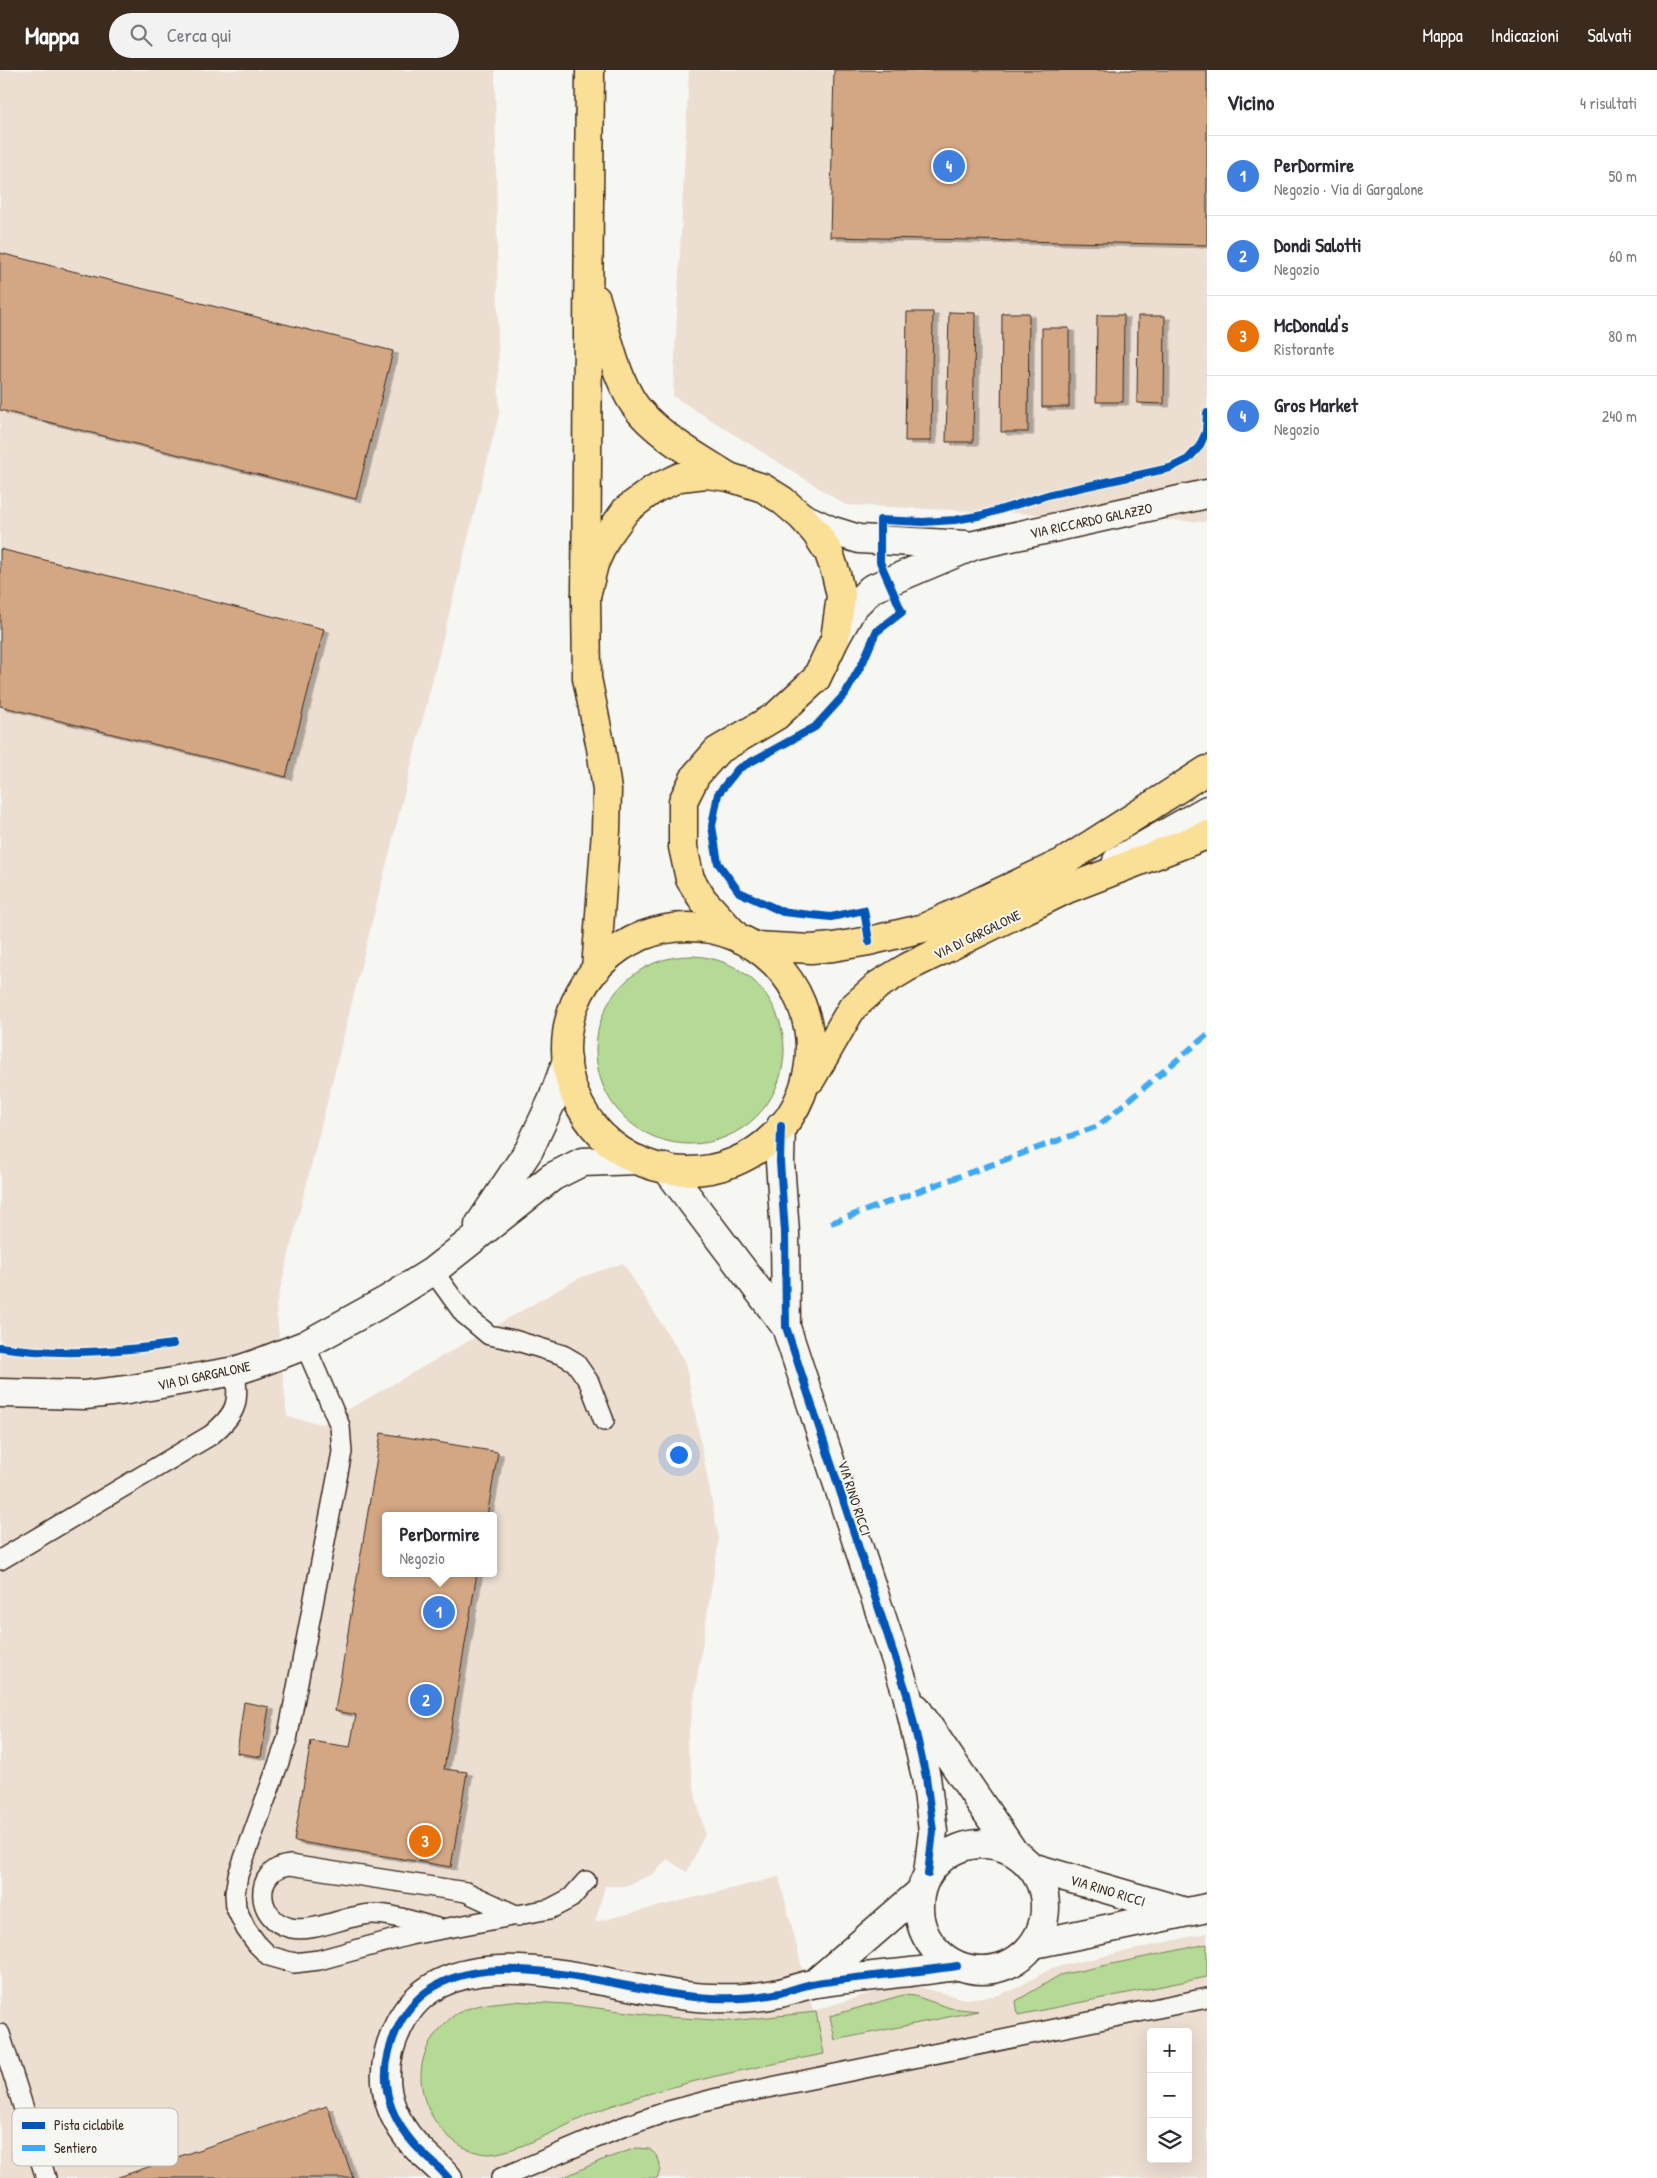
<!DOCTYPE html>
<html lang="it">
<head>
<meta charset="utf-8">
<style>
	:root { --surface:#fff; --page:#f2f2f3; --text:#2b2b33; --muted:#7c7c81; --line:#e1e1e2; --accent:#3b2a1e }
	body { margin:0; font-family:"Patrick Hand",sans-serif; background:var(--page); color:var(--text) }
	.controls { position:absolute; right:15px; bottom:15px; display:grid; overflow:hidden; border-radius:5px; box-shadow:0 5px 20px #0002 }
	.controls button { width:45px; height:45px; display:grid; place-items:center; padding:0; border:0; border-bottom:1px solid var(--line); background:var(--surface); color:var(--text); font:25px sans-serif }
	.you { position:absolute; left:678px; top:1384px; width:18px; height:18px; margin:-12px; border:4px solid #fff; border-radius:50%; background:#1a73e8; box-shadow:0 0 0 8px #1a73e833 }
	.badge { display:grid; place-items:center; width:32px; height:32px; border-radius:50%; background:var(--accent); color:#fff; font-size:16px; font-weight:700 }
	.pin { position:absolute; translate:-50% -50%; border:2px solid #fff; box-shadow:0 1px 5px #0006 }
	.popup { position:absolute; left:382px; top:1442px; width:115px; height:65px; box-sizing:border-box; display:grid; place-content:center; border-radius:5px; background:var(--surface); filter:drop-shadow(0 1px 4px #0005); font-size:16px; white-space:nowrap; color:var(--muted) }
	.popup b { font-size:19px; color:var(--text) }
	.popup::after { content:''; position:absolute; left:50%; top:100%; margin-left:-10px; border:10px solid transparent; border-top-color:var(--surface) }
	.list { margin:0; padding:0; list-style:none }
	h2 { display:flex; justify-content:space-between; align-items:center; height:65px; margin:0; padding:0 20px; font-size:21px }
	h2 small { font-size:16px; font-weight:400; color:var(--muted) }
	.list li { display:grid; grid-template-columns:32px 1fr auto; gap:15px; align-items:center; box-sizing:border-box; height:80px; padding:0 20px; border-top:1px solid var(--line) }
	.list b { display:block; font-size:19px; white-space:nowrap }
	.list p { margin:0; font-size:16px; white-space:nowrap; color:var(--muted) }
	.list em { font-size:16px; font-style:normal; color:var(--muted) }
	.icon { flex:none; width:28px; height:28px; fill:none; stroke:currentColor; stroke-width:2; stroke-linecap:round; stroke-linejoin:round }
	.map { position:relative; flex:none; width:1207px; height:2108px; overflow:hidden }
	header { display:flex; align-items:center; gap:30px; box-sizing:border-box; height:70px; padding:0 25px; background:var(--accent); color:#fff }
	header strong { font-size:24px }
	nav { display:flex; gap:28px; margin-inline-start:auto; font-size:18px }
	.search { width:350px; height:45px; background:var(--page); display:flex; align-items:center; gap:12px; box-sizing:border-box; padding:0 18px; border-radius:28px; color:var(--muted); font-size:19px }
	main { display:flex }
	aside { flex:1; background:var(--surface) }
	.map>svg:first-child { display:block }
</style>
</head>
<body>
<header>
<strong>Mappa</strong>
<div class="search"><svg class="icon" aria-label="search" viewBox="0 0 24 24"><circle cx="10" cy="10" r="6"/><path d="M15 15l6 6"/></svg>Cerca qui</div>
<nav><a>Mappa</a><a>Indicazioni</a><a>Salvati</a></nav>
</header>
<main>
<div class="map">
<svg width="1207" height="2108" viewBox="0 0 1207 2108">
	<defs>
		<filter id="shadow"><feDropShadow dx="5.5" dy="3" stdDeviation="0" flood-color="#0004"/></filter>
	</defs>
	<rect width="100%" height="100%" fill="#f6f6f2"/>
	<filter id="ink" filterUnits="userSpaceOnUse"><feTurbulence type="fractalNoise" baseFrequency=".02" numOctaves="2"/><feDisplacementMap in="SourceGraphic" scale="10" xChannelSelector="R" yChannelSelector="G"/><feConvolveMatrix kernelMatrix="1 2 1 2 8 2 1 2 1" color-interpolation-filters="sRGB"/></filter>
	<g filter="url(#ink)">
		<path fill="#ecded1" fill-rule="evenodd" d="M0 0H495L499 344 276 1236 287 1347 323 1354 579 1208 623 1193 685 1291 719 1469 687 1672 695 1724 705 1764 687 1802 667 1789 653 1804 625 1816H605L595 1852 779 1807 813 1941 893 1916 919 1917 965 1929 994 1926 1013 1920 1052 1898 1207 1863V2108H0ZM385 1446H493V1503H385ZM1151 1962H1188V2089H1151Z
			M689 0H1207V452L846 435 673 326Z"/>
		<path fill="#b5da95" stroke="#78825a" d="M596 980a94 94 0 1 1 188 0a94 94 0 1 1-188 0Z
			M1207 1874V1907L1018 1945 1016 1931 1060 1905Z
			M903 1925 915 1926 950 1938 978 1941 835 1970 830 1946Z
			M512 1931 566 1934 667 1947 730 1951 816 1942 824 1984C751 1998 678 2012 608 2037 573 2049 523 2082 489 2084 477 2084 463 2078 454 2071 419 2044 408 1993 440 1959 445 1953 453 1945 460 1942 476 1934 494 1933 512 1931Z
			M636 2078 649 2079C660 2086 663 2097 657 2108H562L602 2090Z"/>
		<path fill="#d3a784" stroke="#3b2a1e" filter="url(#shadow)" d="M834 0H1207V175L830 167Z
			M0 183 393 281 356 429 0 340Z
			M907 242H933L931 371H905Z
			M949 242 975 243 973 372H946Z
			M1002 243H1029L1028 362H1001Z
			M1097 245H1124L1123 332H1096Z
			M1138 246H1165L1164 334 1137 333Z
			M1042 258H1069V337H1042Z
			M0 479 324 559 286 707 0 636Z
			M381 1363 498 1382 487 1446H385V1503H477L444 1699 467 1702 451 1797 294 1771 311 1671 350 1677 356 1645 335 1641Z
			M244 1632 269 1637 261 1687 237 1683Z
			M327 2036 353 2108H116Z"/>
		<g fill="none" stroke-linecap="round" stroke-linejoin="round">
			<g stroke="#3b2a1e" stroke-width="22">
				<path id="service" d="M433 1201 464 1244 489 1265 514 1270 563 1285 575 1292 589 1312 604 1351
					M305 1275 340 1356 342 1382 287 1670 238 1805 235 1823 236 1838 246 1859 257 1874 269 1886 294 1893 319 1890 410 1865 550 1839 571 1828 586 1811
					M0 1490 211 1365C236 1344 240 1334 235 1301
					M437 1858C417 1853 394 1844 373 1844 348 1844 316 1863 291 1858 254 1850 253 1798 290 1795L466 1822 518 1846
					M0 1964 46 2108
					M501 2108 620 2058 669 2041 718 2028 1207 1928"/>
			</g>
			<g stroke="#3b2a1e" stroke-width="31">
				<path id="minor" d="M802 447 830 460 859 469 966 475
					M835 569 853 537 871 519 975 475 1207 424
					M479 1155 529 1080 552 1031 567 990
					M0 1323 85 1325 127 1320 235 1301 256 1294 305 1275 387 1230 433 1201 552 1107 582 1092 638 1090
					M815 1913 920 1822
					M448 2108C438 2095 423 2085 413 2073 381 2036 378 1995 400 1953 453 1851 626 1927 712 1928 735 1929 757 1928 780 1923 792 1920 804 1915 817 1913 863 1906 911 1903 957 1896"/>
			</g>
			<g stroke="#3b2a1e" stroke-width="31">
				<path id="tertiary" d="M1117 791 1207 740
					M781 1056 780 1092 785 1163 786 1257 907 1624 926 1707 933 1761 928 1804
					M666 1098 786 1257
					M916 1638 1013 1781
					M919 1837a63 63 0 1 1 126 0a63 63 0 1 1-126 0Z
					M1031 1797 1182 1841
					M1034 1874 1207 1838"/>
			</g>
			<g stroke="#3b2a1e" stroke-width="31">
				<path id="primary" d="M566 979a122 122 0 1 1 244 0a122 122 0 1 1-244 0Z
					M755 876 811 879 833 877 869 871 924 858 1062 793 1207 700
					M596 900 606 761 607 720 601 678 587 608 586 526 594 494 606 468 626 440 654 419 680 407 706 404 729 407 763 418 782 430 802 447 816 463 829 483 836 504 841 526 835 569 816 609 776 646 717 681 696 705 683 731V777L690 809 703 830 737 867
					M811 1009 852 938 878 915 908 897 1067 819 1207 765"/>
			</g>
			<g stroke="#3b2a1e" stroke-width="31">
				<path id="trunk" d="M596 229C606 261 613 297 629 326 647 360 698 387 729 407
					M586 526 590 0"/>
			</g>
			<use href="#service" stroke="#f6f6f2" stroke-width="19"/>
			<use href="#minor" stroke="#f6f6f2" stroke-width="28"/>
			<use href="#tertiary" stroke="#f6f6f2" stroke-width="28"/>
			<use href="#primary" stroke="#fadf96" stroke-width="28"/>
			<use href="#trunk" stroke="#fadf96" stroke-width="28"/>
			<path stroke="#3fa9f5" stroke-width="6" stroke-dasharray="12 6" stroke-linecap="butt" d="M831 1153 1098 1056 1207 965"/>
			<g stroke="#f6f6f2" stroke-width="11">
				<path id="cycleway" d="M869 871 864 840 831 847 783 842 739 822 718 793 712 756 718 724 738 699 815 657 845 624 863 592 876 562 902 542 880 492V450L923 452 955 450 983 445 1051 424 1170 398 1188 389 1199 377 1206 362 1207 343
					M781 1056 780 1092 785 1163 786 1257 907 1624 926 1707 933 1761 928 1804
					M0 1277C58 1286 115 1282 173 1274
					M448 2108C438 2095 423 2085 413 2073 381 2036 378 1995 400 1953 453 1851 626 1927 712 1928 735 1929 757 1928 780 1923 792 1920 804 1915 817 1913 863 1906 911 1903 957 1896"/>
			</g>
			<use href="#cycleway" stroke="#0057b8" stroke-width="8"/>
		</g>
	</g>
	<g text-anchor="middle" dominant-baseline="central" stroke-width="4" stroke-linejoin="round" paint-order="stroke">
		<g font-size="14" fill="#3b2a1e" stroke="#f6f6f2">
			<text transform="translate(1091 450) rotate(-12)">VIA RICCARDO GALAZZO</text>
			<text transform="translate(977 864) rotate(-26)">VIA DI GARGALONE</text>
			<text transform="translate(204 1305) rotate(-12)">VIA DI GARGALONE</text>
			<text transform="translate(855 1428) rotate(72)">VIA RINO RICCI</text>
			<text transform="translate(1108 1820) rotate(17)">VIA RINO RICCI</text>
		</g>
	</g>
	<rect x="12" y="2038" width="166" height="58" rx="8" fill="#f6f6f2" stroke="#beb9b2" stroke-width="1"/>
	<rect x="22" y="2052" width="23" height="7" fill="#0057b8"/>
	<rect x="22" y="2075" width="23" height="6" fill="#3fa9f5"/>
	<g font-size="14" fill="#3b2a1e">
		<text x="54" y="2060">Pista ciclabile</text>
		<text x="54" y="2083">Sentiero</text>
	</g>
</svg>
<div class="controls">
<button>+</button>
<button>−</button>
<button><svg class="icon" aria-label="layers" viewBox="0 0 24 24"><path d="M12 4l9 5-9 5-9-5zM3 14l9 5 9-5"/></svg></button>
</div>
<div class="you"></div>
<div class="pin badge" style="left:439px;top:1542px;background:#3f7fe0">1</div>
<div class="popup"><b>PerDormire</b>Negozio</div>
<div class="pin badge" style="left:426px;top:1630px;background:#3f7fe0">2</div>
<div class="pin badge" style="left:425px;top:1771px;background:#e8710a">3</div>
<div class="pin badge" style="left:949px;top:96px;background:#3f7fe0">4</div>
</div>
<aside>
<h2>Vicino<small>4 risultati</small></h2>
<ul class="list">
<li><span class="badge" style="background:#3f7fe0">1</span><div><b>PerDormire</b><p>Negozio · Via di Gargalone</p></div><em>50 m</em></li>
<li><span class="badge" style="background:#3f7fe0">2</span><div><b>Dondi Salotti</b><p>Negozio</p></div><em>60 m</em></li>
<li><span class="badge" style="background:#e8710a">3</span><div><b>McDonald's</b><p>Ristorante</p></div><em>80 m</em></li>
<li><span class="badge" style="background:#3f7fe0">4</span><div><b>Gros Market</b><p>Negozio</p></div><em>240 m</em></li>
</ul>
</aside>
</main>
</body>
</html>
